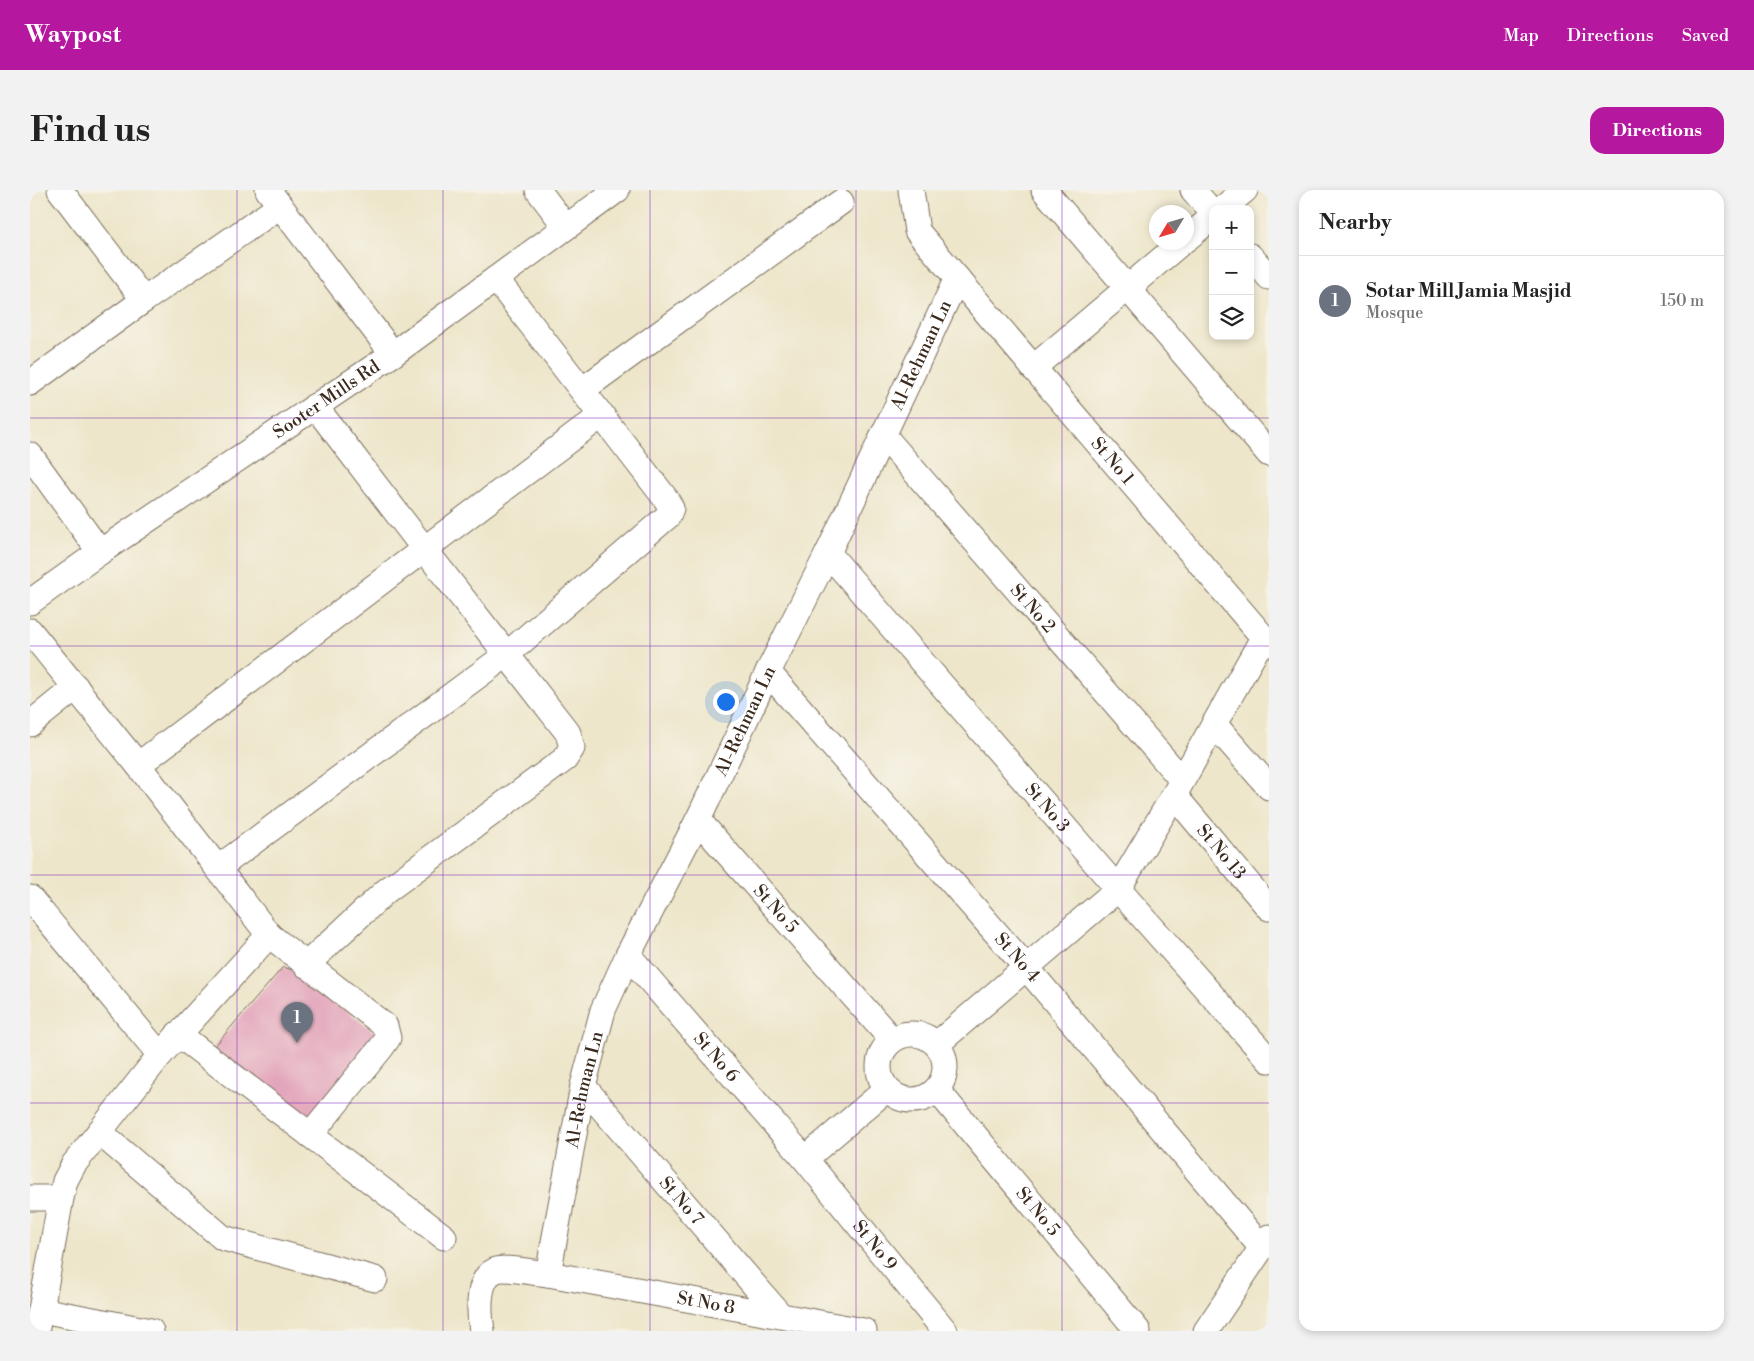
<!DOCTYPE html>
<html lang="en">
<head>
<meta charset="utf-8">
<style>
	:root { --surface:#fff; --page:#f2f2f2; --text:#222; --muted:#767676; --line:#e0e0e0; --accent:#b5179e }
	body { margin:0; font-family:"Libre Bodoni",serif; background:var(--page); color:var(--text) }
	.controls { position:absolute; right:15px; top:15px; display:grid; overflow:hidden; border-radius:10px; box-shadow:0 2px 8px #0003 }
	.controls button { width:45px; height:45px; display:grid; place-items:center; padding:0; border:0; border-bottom:1px solid var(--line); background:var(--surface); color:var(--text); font:25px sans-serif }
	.compass { position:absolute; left:1119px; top:15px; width:45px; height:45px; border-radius:50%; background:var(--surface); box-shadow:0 2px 8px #0003; rotate:232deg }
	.you { position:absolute; left:695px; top:511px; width:18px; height:18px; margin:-12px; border:4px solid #fff; border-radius:50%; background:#1a73e8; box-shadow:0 0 0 8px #1a73e833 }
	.badge { display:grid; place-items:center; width:32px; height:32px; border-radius:50%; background:var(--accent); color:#fff; font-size:16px; font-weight:700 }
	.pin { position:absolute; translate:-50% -41px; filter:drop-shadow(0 1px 2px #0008) }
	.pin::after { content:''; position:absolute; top:26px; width:18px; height:15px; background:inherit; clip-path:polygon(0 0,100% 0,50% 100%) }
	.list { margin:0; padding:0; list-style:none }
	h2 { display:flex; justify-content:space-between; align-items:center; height:65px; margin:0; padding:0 20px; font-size:21px }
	h2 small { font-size:16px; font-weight:400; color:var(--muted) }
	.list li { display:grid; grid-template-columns:32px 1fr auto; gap:15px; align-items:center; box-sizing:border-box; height:90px; padding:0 20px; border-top:1px solid var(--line) }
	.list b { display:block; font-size:19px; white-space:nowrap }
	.list p { margin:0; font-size:16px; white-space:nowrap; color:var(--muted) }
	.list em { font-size:16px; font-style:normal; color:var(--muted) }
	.icon { flex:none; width:28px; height:28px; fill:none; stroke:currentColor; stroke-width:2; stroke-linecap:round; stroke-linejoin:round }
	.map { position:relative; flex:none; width:1239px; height:1141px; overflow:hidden; border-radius:15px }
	header { display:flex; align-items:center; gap:30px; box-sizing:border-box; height:70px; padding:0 25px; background:var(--accent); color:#fff }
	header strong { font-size:24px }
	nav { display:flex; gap:28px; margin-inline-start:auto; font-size:18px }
	.intro { display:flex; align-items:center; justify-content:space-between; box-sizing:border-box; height:120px; padding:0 30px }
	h1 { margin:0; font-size:35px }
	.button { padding:12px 22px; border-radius:15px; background:var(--accent); color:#fff; font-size:18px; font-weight:700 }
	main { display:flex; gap:30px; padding:0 30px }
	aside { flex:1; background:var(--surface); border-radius:15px; box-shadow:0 2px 8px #0003 }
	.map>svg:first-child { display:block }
</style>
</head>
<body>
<header>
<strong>Waypost</strong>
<nav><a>Map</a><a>Directions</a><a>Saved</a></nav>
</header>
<div class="intro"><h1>Find us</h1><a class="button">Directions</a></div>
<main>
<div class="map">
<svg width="1239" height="1141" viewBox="0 0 1239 1141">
	<rect width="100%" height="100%" fill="#f7f3e8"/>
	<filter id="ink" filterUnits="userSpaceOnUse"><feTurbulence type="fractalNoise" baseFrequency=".02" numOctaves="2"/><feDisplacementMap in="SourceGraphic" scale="10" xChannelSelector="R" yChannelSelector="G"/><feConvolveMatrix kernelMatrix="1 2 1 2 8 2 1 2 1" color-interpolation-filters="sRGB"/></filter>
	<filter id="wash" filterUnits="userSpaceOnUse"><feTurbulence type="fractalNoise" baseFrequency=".0096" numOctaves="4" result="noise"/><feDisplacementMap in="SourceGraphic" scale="20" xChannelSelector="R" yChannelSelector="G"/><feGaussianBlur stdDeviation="1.12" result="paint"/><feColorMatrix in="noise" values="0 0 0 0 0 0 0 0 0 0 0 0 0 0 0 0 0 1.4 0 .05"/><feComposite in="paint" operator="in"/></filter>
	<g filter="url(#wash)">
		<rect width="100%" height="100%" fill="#ede6ca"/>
		<g id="blocks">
			<path fill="#e3a5bb" d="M253 777 265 781 352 848 278 933 183 858Z"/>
		</g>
	</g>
	<g filter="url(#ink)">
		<use href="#blocks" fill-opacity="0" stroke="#796c5a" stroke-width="1"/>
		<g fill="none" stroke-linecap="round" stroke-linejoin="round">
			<g stroke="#796c5a" stroke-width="27">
				<g id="street">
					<path d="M30 0 114 110"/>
					<path d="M238 0 363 164"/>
					<path d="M508 0 535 36"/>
					<path d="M1014 0 1239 264"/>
					<path d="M1163 0 1183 23"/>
					<path d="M1192 19 1215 0"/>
					<path d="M1156 49 1183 27"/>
					<path d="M1220 66 1239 87"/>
					<path id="s1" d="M927 88 1239 454"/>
					<path d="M1003 178 1152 52"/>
					<path d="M0 193 114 110 250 16"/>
					<path d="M552 200 811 12"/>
					<path id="s2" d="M853 245 1152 590"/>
					<path d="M0 265 70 362"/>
					<path id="s3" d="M798 363 1088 699 1239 870"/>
					<path id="s4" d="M0 412 70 362 363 164 587 0"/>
					<path d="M0 441 108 575 239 745 130 865 44 974 35 991 31 1008 11 1120 6 1141"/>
					<path id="s5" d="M738 482 996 777 1232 1058"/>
					<path d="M0 534 46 497"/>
					<path d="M1184 534 1239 597"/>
					<path d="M108 575 572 225"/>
					<path id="s6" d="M1144 605 1239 718"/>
					<path id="s7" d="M668 630 862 850"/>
					<path d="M188 678 476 465 638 326 641 318 636 309 466 89"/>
					<path d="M0 708 130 865"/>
					<path d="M239 745 355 836 358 848 351 858 280 945"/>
					<path id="s8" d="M598 765 775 969 915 1141"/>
					<path d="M276 775 356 701 535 569 542 558 538 543 395 360 285 216"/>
					<circle cx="882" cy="877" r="33"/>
					<path d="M148 844 414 1047"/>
					<path d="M907 854 1088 699 1144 605 1233 448"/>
					<path id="s9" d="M553 896 750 1125"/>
					<path id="s10" d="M907 900 1108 1141"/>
					<path d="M69 942 193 1048 345 1089"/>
					<path d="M775 969 857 899"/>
					<path d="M0 1008H31"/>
					<path id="s11" d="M518 1084 553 896 573 820 598 765 668 630 738 482 798 363 927 88 887 41 881 0"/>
					<path d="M11 1120 121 1141"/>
					<path id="s12" d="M452 1141C449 1123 445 1078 474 1079 489 1079 504 1083 518 1084L834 1141"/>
					<path d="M1176 1141 1239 1047"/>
				</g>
			</g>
			<use href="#street" stroke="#fff" stroke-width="25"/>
		</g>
	</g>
	<path fill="none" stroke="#7b2cbf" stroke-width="1" stroke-opacity="0.55" d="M207 0V1141M413 0V1141M620 0V1141M826 0V1141M1032 0V1141M0 228H1239M0 456H1239M0 685H1239M0 913H1239"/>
	<g text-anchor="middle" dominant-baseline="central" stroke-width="4.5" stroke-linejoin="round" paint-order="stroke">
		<g font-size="18" fill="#3b2a1e" stroke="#f7f3e8">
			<text stroke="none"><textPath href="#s11" startOffset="998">Al-Rehman Ln</textPath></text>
			<text stroke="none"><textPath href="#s4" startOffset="359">Sooter Mills Rd</textPath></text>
			<text stroke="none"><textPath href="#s1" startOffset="240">St No 1</textPath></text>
			<text stroke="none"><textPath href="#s2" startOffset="229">St No 2</textPath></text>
			<text stroke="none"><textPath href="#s11" startOffset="592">Al-Rehman Ln</textPath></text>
			<text stroke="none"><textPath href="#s3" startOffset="336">St No 3</textPath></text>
			<text stroke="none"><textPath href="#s6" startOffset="74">St No 13</textPath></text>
			<text stroke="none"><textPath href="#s7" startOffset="118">St No 5</textPath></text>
			<text stroke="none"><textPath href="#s5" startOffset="379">St No 4</textPath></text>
			<text stroke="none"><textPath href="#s8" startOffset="135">St No 6</textPath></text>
			<text stroke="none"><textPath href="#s11" startOffset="188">Al-Rehman Ln</textPath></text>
			<text stroke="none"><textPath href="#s9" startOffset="151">St No 7</textPath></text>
			<text stroke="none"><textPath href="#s10" startOffset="158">St No 5</textPath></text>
			<text stroke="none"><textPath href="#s8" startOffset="381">St No 9</textPath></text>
			<text stroke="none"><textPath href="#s12" startOffset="280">St No 8</textPath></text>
		</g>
	</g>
</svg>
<div class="controls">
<button>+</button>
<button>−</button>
<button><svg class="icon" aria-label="layers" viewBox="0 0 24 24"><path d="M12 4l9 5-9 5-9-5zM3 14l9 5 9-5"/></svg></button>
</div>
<svg class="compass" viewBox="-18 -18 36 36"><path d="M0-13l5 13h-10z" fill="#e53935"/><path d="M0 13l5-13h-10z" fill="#767676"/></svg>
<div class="you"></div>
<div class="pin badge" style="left:267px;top:853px;background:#6b7280">1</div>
</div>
<aside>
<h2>Nearby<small></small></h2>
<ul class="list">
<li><span class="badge" style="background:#6b7280">1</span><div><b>Sotar Mill Jamia Masjid</b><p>Mosque</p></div><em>150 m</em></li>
</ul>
</aside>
</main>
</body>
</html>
